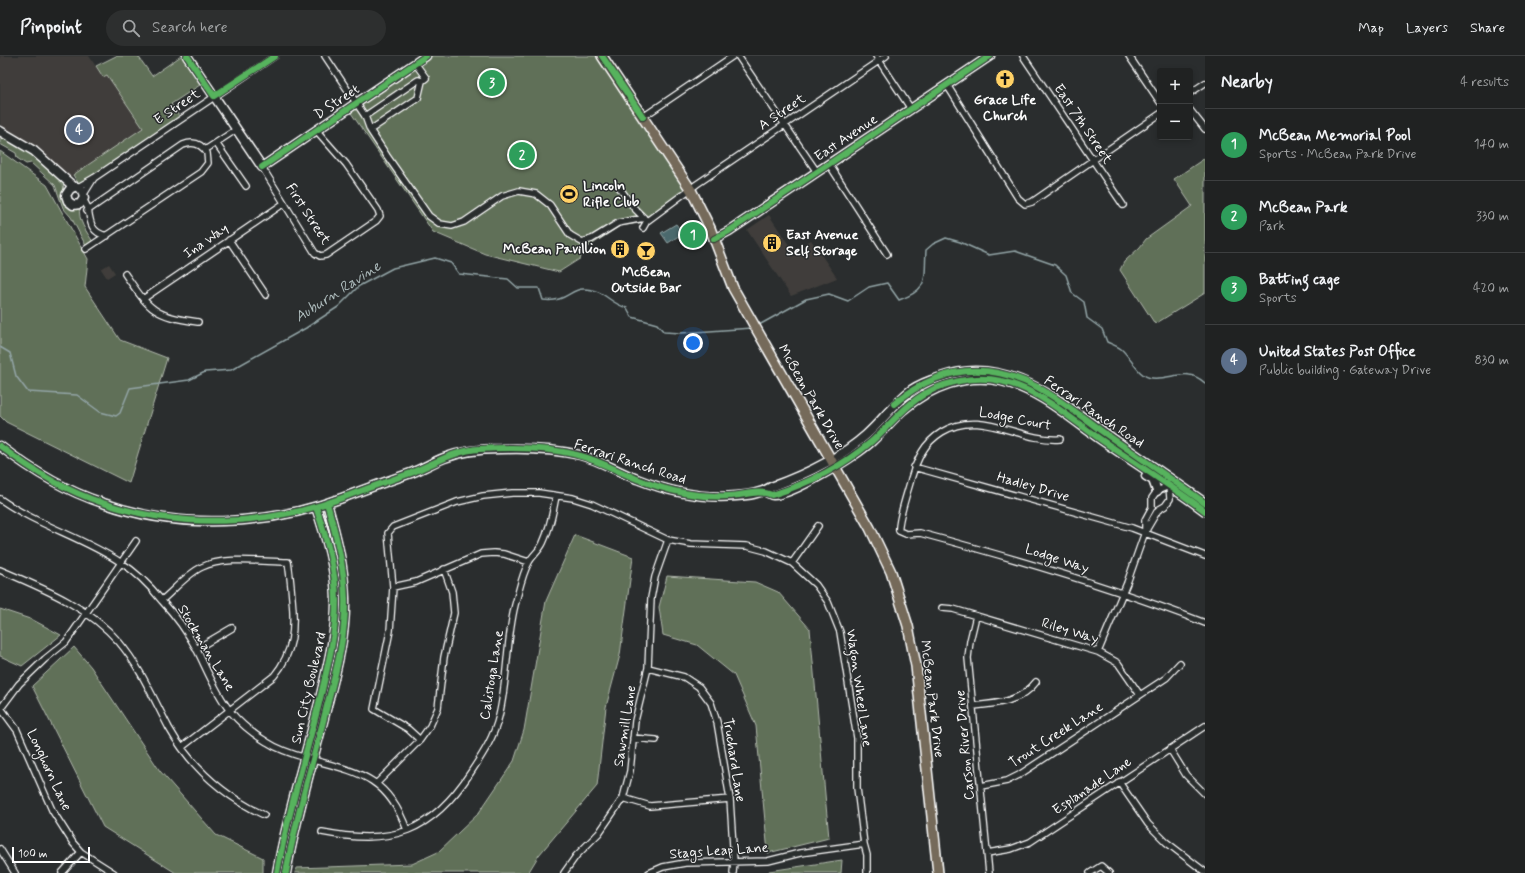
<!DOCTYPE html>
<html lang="en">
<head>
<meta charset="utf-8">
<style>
	:root { --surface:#202222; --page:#2d2f2f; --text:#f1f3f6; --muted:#a2a4a5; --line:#3d3f40; --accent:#1a73e8 }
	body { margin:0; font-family:Mynerve,sans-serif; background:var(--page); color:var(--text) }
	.controls { position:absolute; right:12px; top:12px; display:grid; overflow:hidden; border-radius:4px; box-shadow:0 2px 6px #0003 }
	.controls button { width:36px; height:36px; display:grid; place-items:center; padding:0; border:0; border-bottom:1px solid var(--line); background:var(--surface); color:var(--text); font:20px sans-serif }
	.scale { position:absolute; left:12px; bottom:10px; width:78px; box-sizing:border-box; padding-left:4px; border:2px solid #fff; border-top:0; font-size:11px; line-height:14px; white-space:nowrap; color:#fff; -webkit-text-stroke:3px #2a2d2e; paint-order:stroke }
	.you { position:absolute; left:693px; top:287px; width:14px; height:14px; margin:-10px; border:3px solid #fff; border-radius:50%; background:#1a73e8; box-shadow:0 0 0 6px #1a73e833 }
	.badge { display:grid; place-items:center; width:26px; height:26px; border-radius:50%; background:var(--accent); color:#fff; font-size:13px; font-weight:700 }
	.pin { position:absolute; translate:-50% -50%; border:2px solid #fff; box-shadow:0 1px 4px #0006 }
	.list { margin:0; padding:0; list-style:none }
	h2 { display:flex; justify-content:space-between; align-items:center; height:52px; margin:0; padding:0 16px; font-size:17px }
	h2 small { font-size:13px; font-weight:400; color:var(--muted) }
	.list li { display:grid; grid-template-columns:26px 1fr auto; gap:12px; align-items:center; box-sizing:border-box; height:72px; padding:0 16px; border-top:1px solid var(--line) }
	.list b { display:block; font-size:15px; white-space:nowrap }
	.list p { margin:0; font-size:13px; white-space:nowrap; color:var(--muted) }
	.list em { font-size:13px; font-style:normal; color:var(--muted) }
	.icon { flex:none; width:22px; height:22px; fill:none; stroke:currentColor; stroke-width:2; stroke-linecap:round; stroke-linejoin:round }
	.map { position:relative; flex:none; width:1205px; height:817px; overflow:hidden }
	header { display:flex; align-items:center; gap:24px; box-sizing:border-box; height:56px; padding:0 20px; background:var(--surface); border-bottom:1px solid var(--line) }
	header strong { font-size:19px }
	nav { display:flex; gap:22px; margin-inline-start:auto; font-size:14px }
	.search { width:280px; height:36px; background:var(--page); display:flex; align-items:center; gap:10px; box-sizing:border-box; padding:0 14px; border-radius:22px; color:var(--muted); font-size:15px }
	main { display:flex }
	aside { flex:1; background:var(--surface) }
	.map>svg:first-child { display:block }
</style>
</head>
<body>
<header>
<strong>Pinpoint</strong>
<div class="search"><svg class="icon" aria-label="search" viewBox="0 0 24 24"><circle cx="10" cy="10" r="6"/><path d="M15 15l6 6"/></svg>Search here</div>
<nav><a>Map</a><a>Layers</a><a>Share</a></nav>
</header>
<main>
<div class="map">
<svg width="1205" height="817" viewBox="0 0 1205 817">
	<rect width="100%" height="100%" fill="#2a2d2e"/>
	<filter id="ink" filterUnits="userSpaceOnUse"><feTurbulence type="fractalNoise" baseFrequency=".025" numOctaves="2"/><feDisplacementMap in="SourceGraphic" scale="8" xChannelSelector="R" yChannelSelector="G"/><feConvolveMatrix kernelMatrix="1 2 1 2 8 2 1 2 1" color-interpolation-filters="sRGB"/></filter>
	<g filter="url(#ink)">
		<path fill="#403e3b" d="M0 0H89L103 21 107 18 143 72 65 125 48 106 17 79 0 69Z
			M769 159 793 195 811 184 837 222 791 240 747 174Z
			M109 208 115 217 107 222 101 213Z"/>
		<path fill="#607058" stroke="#b0b8ac" d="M116 0H138L152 20 181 0H185L203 27 171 48 181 63 81 132 73 119 143 72 107 19 103 21 96 10Z
			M429 0H598L689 136 646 166 620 170 585 193 580 200 581 202 559 216 485 198 433 176 349 54Z
			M0 76 24 89 63 125 64 140 80 151C77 164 87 176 93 186L86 190 71 161 63 152 55 129 31 107 26 108 17 102 16 97 0 88Z
			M0 95 47 129 88 203 85 231 120 284 167 302 129 427 6 366 0 360Z
			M1205 102V237L1155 268 1120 214 1124 206 1140 191 1146 183 1192 150 1174 123Z
			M575 479 633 501 620 599 606 651 597 730 539 799 528 817H295L296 812 412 808 438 796 478 758 514 705 524 674 546 545Z
			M667 520 755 526 778 536 810 573 829 782 768 797 756 670 734 619 697 589 663 579 659 551Z
			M0 553 33 564 61 579 22 610 0 600Z
			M74 591 91 611 160 715 216 779 263 802V817H176L103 771 32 630Z
			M842 804 841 817H769V815Z"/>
		<path fill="#4b696d" stroke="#93a5a7" d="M676 168 683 177 668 187 661 177Z"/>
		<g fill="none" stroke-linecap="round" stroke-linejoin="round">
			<path stroke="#93a5a7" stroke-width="1.5" d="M759 269 806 243 829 238 848 245 869 231 887 227 899 244C930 233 924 223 926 194L933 188 946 182 960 186 989 199 1015 195 1055 209 1066 219 1072 237 1084 246 1087 262 1102 273 1107 286C1111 288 1117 290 1121 293 1131 301 1138 321 1152 322 1172 324 1187 310 1205 327
				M0 291 10 297 16 320 28 336 77 339 100 356 116 360 120 357 130 332 189 324 205 316 231 314 306 272 338 251 359 230 393 212 435 202 451 207 459 218 508 223 518 232H539L543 244C566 247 570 233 583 233 605 233 608 247 627 252L632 261 657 268 664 276 681 277 752 272"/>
			<g stroke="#fff" stroke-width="8">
				<path id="street" d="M325 0 365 60 370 74 387 100 429 160 440 168 452 170 464 166 502 140 519 135 536 138 550 149 570 179 582 186 592 183 618 167 644 162
					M738 0 817 116
					M876 0 911 53
					M1023 0 1123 149
					M1129 0 1160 46
					M415 7 426 22 422 25
					M947 29 1018 142 1025 148 1032 146 1160 58
					M1190 37 1205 27
					M1190 54 1205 73
					M365 60 418 24 422 25 418 42 370 74
					M643 61 733 0
					M216 87 246 130
					M205 94 237 73
					M829 108 887 198
					M262 111 315 197 320 200 326 199 376 165 380 160 378 154 346 108 316 74
					M74 131 80 130 94 122 275 0
					M619 131 634 152 647 165 697 128 886 0
					M84 138 94 122
					M83 143C85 146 87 150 88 152 90 166 91 177 107 180
					M643 172 647 165
					M229 184 266 239
					M86 193 201 116 208 107 207 97C201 87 193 85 183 89L87 155
					M125 218C150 254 153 260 198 266
					M143 243 283 148
					M1060 383C1019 386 981 352 942 376 924 387 917 403 911 423 908 435 897 466 899 475L906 478 920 477C1017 503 1112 531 1205 567
					M914 411 1132 472 1205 500
					M0 443C37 469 82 481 120 506 135 515 151 531 162 545 175 559 188 577 197 594 207 614 216 637 230 655 240 667 253 678 267 686 279 694 292 698 306 702 357 716 387 719 407 774
					M792 507 818 470
					M0 514C42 532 88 550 119 586 141 612 153 642 169 672 191 711 224 740 264 759
					M393 531 416 526 481 498 494 497 504 498 529 506
					M162 544C175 533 187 518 202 511 225 500 262 506 288 506 290 518 291 530 292 542 295 572 294 596 274 620L182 691
					M942 552 953 553 1098 596 1118 607 1140 639
					M976 560 970 585 968 602 989 817
					M196 593 232 572
					M1098 596 1127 527 1145 476V464L1152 451V442L1157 435 1169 430 1170 443 1165 450 1158 454 1145 476
					M648 612 684 621 699 631 711 647 717 666 730 743 734 806 733 817
					M973 650C996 648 1021 646 1036 626
					M0 651 17 674 52 754 73 787 81 796 114 817
					M1 652 19 628 45 603 66 586 136 485
					M633 682 656 684
					M420 684 408 673 374 653 390 575 393 531 388 477 393 471 457 446 483 440 512 437H539L573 442 592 448 668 484 691 488 747 490 766 495 792 507 816 529 828 546 840 576 857 682V732L864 788 867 799V817
					M1170 693 1186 719 1205 738
					M1119 726 1148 768 1166 786 1205 816
					M377 727 420 684 430 670 438 652 444 601 454 557 452 536 444 513
					M981 730 1007 725 1019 719 1166 622 1180 607
					M623 742 650 750 730 743
					M322 776C392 790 431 777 471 716 483 698 494 681 499 660 508 623 506 585 515 549 519 535 522 518 529 506 533 499 540 494 543 487 550 472 553 456 556 440
					M0 793 15 817
					M987 797 1011 793 1030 786 1205 670
					M62 817 81 796
					M564 817 576 800 599 777 623 742 630 715 635 665 648 612 651 542 655 521 668 484
					M649 817 663 811 685 807 768 805 800 797 864 788
					M1090 817 1101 810 1109 817"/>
			</g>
			<g stroke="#fff" stroke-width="11">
				<path id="secondary" d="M187 0 262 111 426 0
					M0 75 34 95 74 131 70 133 66 139 68 145 73 149 80 148 84 142 82 134 77 131
					M714 183 729 175 990 0
					M0 390C31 414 66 435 103 447 177 474 268 470 342 442 365 433 388 425 411 417 422 413 433 406 444 402 462 395 480 393 500 393 527 392 554 393 580 399 600 404 618 416 637 423 667 435 703 443 736 440 748 439 760 438 771 431 804 419 839 403 866 379 882 365 894 347 911 334 920 328 931 324 941 321 1006 298 1059 345 1108 379 1140 402 1173 424 1205 447
					M1146 420 1153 424 1157 435
					M764 435C767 436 770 439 773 439 793 439 855 400 871 386 882 376 892 364 903 354 930 331 966 317 1001 325 1038 333 1070 362 1100 383 1135 407 1171 430 1205 455
					M277 817C287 759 305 703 319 647 327 613 336 580 336 545 336 513 326 481 316 451
					M286 817C296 759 314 703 328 646 337 612 346 578 345 542 344 509 336 479 327 447"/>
			</g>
			<g stroke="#fff" stroke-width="12">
				<path id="primary" d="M602 0 691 134 710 172 733 232 870 472 891 516 908 570 916 610 938 817"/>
			</g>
			<use href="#street" stroke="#2a2d2e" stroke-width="5.5"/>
			<use href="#secondary" stroke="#2a2d2e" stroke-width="8"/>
			<use href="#primary" stroke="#746a5a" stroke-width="9"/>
			<g stroke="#2a2d2e" stroke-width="8">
				<path id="cycleway" d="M187 0 214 40 275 0
					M602 0 643 61
					M262 111 426 0
					M714 183 729 175 990 0
					M894 348C938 311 985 304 1037 331 1059 343 1080 359 1100 374 1135 398 1170 422 1205 447
					M0 390C31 414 66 435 103 447 178 473 268 470 342 442 365 433 388 425 411 417 433 408 456 394 480 393 513 391 550 391 581 400 600 405 619 416 637 423 652 429 668 434 684 437 699 440 714 441 729 440 743 440 759 433 772 439 807 428 843 410 871 386 887 372 900 355 917 343 940 326 974 319 1001 325 1038 333 1070 362 1100 383 1135 407 1171 430 1205 455
					M277 817C287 759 305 703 319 647 327 613 336 580 336 545 336 513 326 481 316 451
					M286 817C296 759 314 703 328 646 337 612 346 578 345 542 344 509 336 479 327 447"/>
			</g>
			<use href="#cycleway" stroke="#56b35d" stroke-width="6"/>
		</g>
	</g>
	<defs>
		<g id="church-disc" transform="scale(1)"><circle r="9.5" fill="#ffd166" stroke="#2a2d2e"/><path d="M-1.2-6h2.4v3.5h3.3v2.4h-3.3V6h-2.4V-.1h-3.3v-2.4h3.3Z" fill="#111"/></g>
		<g id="stadium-disc" transform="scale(1)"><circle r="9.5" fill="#ffd166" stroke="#2a2d2e"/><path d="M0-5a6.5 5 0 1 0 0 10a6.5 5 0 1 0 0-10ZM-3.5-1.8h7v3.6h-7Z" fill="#111"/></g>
		<g id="building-disc" transform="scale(1)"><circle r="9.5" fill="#ffd166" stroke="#2a2d2e"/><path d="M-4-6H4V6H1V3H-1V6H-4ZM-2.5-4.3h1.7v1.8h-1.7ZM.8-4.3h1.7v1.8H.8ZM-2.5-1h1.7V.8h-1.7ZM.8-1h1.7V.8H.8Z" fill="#111"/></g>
		<g id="bar-disc" transform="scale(1)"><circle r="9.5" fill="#ffd166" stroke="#2a2d2e"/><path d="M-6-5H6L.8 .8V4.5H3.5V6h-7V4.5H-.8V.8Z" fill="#111"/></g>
	</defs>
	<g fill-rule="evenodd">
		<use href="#church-disc" x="1005" y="23"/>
		<use href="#stadium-disc" x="569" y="138"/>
		<use href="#building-disc" x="772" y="187"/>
		<use href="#building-disc" x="620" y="193"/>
		<use href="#bar-disc" x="646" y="195"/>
	</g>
	<g text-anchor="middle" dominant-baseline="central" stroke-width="3" stroke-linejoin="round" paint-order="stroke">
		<g font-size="14" font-weight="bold" fill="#fff" stroke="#2a2d2e">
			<text x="1005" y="44">Grace Life<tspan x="1005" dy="16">Church</tspan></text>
			<text x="583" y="130" text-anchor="start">Lincoln<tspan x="583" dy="16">Rifle Club</tspan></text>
			<text x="786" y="179" text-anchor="start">East Avenue<tspan x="786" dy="16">Self Storage</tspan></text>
			<text x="606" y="193" text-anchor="end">McBean Pavillion</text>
			<text x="646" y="216">McBean<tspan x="646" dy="16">Outside Bar</tspan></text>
		</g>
		<g font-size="14" fill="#fff" stroke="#2a2d2e">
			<text transform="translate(337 46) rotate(-34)">D Street</text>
			<text transform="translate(177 51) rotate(-34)">E Street</text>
			<text transform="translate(782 56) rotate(-34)">A Street</text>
			<text transform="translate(1083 68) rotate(56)">East 7th Street</text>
			<text transform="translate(846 82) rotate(-34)">East Avenue</text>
			<text transform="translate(308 158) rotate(57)">First Street</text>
			<text transform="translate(206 185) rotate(-34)">Ina Way</text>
			<text transform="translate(811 341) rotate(60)">McBean Park Drive</text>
			<text transform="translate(1094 356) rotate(34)">Ferrari Ranch Road</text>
			<text transform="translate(1015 363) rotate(11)">Lodge Court</text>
			<text transform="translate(630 406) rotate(18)">Ferrari Ranch Road</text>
			<text transform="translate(1033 431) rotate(16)">Hadley Drive</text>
			<text transform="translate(1057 503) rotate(18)">Lodge Way</text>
			<text transform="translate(1070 575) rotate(17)">Riley Way</text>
			<text transform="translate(206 592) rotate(59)">Stockman Lane</text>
			<text transform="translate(492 619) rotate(-81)">Calistoga Lane</text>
			<text transform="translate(309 632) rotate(-77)">Sun City Boulevard</text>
			<text transform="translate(859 632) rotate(82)">Wagon Wheel Lane</text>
			<text transform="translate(932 643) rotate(83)">McBean Park Drive</text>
			<text transform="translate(625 670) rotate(-81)">Sawmill Lane</text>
			<text transform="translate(1056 679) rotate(-33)">Trout Creek Lane</text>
			<text transform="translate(965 689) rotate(-95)">Carson River Drive</text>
			<text transform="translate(734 704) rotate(81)">Truchard Lane</text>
			<text transform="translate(49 714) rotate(65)">Longhorn Lane</text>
			<text transform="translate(1092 730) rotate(-34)">Esplanade Lane</text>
			<text transform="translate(719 795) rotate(-4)">Stags Leap Lane</text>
		</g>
		<g font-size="15" font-style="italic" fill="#aebcbd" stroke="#2a2d2e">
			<text transform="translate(338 236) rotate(-33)">Auburn Ravine</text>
		</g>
	</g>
</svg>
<div class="controls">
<button>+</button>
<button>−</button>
</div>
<div class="scale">100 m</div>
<div class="you"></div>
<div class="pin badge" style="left:693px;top:179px;background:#2e9e5b">1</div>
<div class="pin badge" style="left:522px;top:99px;background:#2e9e5b">2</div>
<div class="pin badge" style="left:492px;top:27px;background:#2e9e5b">3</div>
<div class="pin badge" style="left:79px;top:74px;background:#5c6f8a">4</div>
</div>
<aside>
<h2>Nearby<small>4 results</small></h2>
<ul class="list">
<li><span class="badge" style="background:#2e9e5b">1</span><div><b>McBean Memorial Pool</b><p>Sports · McBean Park Drive</p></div><em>140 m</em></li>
<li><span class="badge" style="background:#2e9e5b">2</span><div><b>McBean Park</b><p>Park</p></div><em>330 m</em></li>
<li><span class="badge" style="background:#2e9e5b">3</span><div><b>Batting cage</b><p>Sports</p></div><em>420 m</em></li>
<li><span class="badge" style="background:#5c6f8a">4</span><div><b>United States Post Office</b><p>Public building · Gateway Drive</p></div><em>830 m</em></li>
</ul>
</aside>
</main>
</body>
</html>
